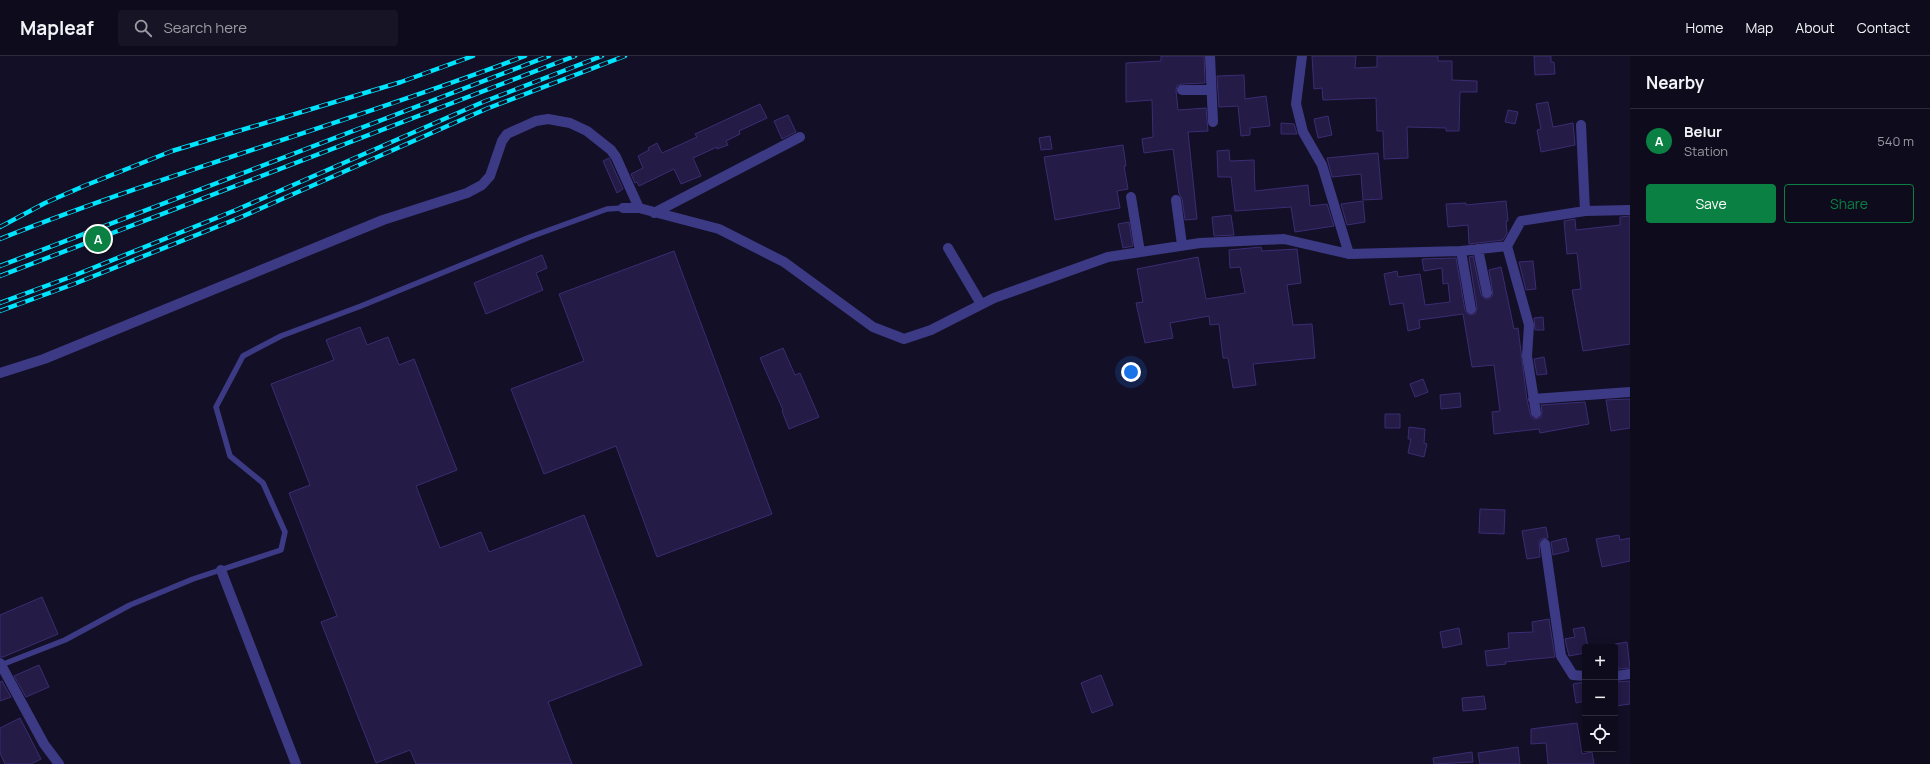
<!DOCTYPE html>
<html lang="en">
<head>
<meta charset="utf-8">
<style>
	:root { --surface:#0e0b1c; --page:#171425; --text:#f1f3f6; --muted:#9b9ba3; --line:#2e2b3b; --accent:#0b8043 }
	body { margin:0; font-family:Manrope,sans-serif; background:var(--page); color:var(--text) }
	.controls { position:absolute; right:12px; bottom:12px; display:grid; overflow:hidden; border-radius:4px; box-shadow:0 2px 10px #0003 }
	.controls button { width:36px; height:36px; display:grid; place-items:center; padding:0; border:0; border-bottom:1px solid var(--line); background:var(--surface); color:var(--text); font:20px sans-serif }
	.you { position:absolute; left:1131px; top:316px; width:14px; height:14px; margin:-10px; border:3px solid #fff; border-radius:50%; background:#1a73e8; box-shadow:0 0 0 6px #1a73e833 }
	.badge { display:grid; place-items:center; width:26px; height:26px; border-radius:50%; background:var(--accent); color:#fff; font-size:13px; font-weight:700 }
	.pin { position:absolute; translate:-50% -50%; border:2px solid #fff; box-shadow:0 1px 4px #0006 }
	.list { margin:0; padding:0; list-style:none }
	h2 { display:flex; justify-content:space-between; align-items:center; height:52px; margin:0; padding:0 16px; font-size:17px }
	h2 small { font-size:13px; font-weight:400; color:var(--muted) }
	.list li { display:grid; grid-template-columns:26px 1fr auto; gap:12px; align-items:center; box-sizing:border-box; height:64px; padding:0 16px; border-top:1px solid var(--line) }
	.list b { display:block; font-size:15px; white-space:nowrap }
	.list p { margin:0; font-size:13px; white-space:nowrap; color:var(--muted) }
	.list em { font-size:13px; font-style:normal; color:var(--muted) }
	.actions { display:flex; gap:8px; padding:12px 16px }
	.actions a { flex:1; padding:9px 0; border:1px solid var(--accent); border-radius:4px; text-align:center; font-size:14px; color:var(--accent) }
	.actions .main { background:var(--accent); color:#fff }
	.icon { flex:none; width:22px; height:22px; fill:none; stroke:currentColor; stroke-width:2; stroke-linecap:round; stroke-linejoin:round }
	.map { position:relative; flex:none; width:1630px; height:708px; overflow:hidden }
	header { display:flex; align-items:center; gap:24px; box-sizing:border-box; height:56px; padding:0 20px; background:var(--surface); border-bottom:1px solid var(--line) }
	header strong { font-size:19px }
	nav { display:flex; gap:22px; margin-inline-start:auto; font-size:14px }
	.search { width:280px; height:36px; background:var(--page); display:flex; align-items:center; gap:10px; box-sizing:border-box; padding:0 14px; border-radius:4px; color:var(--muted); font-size:15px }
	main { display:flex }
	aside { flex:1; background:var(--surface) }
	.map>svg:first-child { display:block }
</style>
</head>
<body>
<header>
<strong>Mapleaf</strong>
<div class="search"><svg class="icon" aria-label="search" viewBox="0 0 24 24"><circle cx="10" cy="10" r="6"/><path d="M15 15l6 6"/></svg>Search here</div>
<nav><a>Home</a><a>Map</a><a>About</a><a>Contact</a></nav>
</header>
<main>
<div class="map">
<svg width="1630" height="708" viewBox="0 0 1630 708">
	<rect width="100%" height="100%" fill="#130f26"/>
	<path fill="#241b47" stroke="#3b2d73" d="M1161 0H1204L1205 27 1182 28 1177 30 1176 34 1178 54 1206 52 1208 75 1188 76 1197 163 1185 164 1182 143 1179 138 1173 93 1144 97 1142 83 1153 81 1152 44 1126 46V7L1161 5Z
		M1312 0H1356L1355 12 1377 11V0H1438V5H1452V24L1477 25V36H1460L1459 75H1446V72L1407 71 1408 102 1384 103 1383 75H1377L1376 42 1323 44 1322 32 1314 33Z
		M1534 0H1551V6H1554L1555 18 1535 19Z
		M1244 19 1245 43 1266 40 1270 70 1250 72V79L1241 80 1238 50 1219 51 1217 20Z
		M1548 46 1553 71 1573 67 1575 89 1541 96 1537 74 1541 73 1536 48Z
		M760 48 767 62 739 75 740 78 726 85 728 89 717 93V91L693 102 701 120 681 128 674 113 639 130 637 126 635 127 631 118 643 112 638 100 649 94 648 92 657 87 662 97 697 81 695 78Z
		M1508 54 1518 56 1515 68 1505 66Z
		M788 59 796 76 782 83 774 65Z
		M1328 60 1332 79 1318 82 1314 63Z
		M1281 67 1294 68 1297 78H1281Z
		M1050 80 1052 93 1041 94 1039 82Z
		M1123 89 1126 110H1124L1128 133 1117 135 1120 152 1055 164 1044 101Z
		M1229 94 1230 105 1254 104 1255 135 1308 129 1310 150 1327 148 1334 170 1295 176 1291 151 1235 155 1231 121H1218L1217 95Z
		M1378 97 1382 143 1363 144 1361 118 1332 121 1327 102Z
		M609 102 623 133 617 137 603 105Z
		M1363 145 1365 166 1347 169 1341 148Z
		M1506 145 1508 165H1506L1507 177 1503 184 1469 188 1468 169 1448 171 1446 148 1466 147V149Z
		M1231 159 1234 179 1214 180 1212 161Z
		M1630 160V288L1583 295 1572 234 1581 233 1577 197 1567 198 1564 165 1575 163 1576 174 1620 169V161Z
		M1129 166 1133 190 1123 192 1118 168Z
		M1261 191 1262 195 1297 193 1301 227 1287 229 1293 269 1312 268 1315 302 1253 308 1256 329 1233 332 1228 302H1223L1219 268 1210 269 1209 260 1170 267 1173 282 1145 287 1136 247 1143 246 1137 213 1198 201 1206 243 1245 237 1240 211 1230 212 1229 194Z
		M674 195 772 458 657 501 616 390 544 418 511 333 584 305 559 238Z
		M542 199 547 212 536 217 543 234 486 258 474 227Z
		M1473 200 1481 238 1485 243H1489L1493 239 1489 214 1501 211 1514 273 1518 272 1527 344 1531 361 1534 363 1540 362 1542 356 1541 349 1585 346 1589 368 1540 377 1539 373 1494 378 1492 356 1500 355 1494 309 1472 311 1463 258 1419 264 1420 272 1408 275 1403 247 1390 249 1384 218 1397 215 1398 221 1420 218 1425 249 1450 246 1448 227 1443 228 1442 212 1424 215 1422 203 1456 202 1465 254 1469 259 1475 258 1477 252 1469 201Z
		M1533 205 1536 233 1526 234 1519 206Z
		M1543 261 1544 274H1535L1534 262Z
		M360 271 367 289 388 281 399 309 414 303 457 414 416 430 440 492 481 476 489 496 584 459 642 609 548 646 572 708H416L410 694 376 707 321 566 337 560 289 437 310 429 271 328 334 304 326 284Z
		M783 292 795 319 800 317 819 361 789 373 782 355 783 354 760 302Z
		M1544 301 1547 318 1537 319 1534 303Z
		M1423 323 1428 336 1415 341 1410 328Z
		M1460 337 1461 351 1441 353 1440 339Z
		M1630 343V372L1611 375 1606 344Z
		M1385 358H1400V372H1385Z
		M1409 371 1425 373 1424 387 1427 388 1424 401 1408 397 1411 383H1408Z
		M1480 453 1505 454 1504 478 1479 477Z
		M1546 471 1548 482 1541 483 1539 486 1540 501 1527 503 1522 475Z
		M1619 479 1620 484 1630 482V505L1602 511 1596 483Z
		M1566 482 1569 495 1553 499 1551 486Z
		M42 541 58 578 3 601H0V559Z
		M1549 563 1555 601 1505 606 1506 608 1487 610 1485 595 1509 592 1508 577 1533 576 1532 566Z
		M1584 571 1588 591H1585V597L1569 600 1565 583 1575 581 1573 573Z
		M1459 572 1462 588 1443 592 1440 576Z
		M1627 586 1630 612 1618 613 1615 588Z
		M39 609 49 631 26 641 14 620Z
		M1101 619 1113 649 1092 657 1081 627Z
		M2 625 11 641 0 645V626Z
		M1630 625V648L1616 650 1615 626Z
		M1585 626V645L1576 647 1573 628Z
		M1484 640 1486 653 1463 655 1462 642Z
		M20 662 41 703 31 708H5L0 697V672Z
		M1577 667 1582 698 1592 696 1594 708H1548L1546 687 1531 688V673Z
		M1518 691 1520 708H1480L1478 697Z
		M1472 696 1473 706 1434 708 1433 702Z"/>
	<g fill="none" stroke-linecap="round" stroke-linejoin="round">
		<path stroke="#3d3a85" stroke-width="5.5" d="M1 609 65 584 130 549 193 523 281 494 285 476 263 427 230 400 216 351 243 300 281 280 361 250 530 181 607 153 623 152"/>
		<path stroke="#3d3a85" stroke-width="10" d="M1210 0 1213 66
			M1302 0 1296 48 1303 76 1322 109 1349 198
			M1182 34H1211
			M1581 69 1585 155
			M1131 141 1140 196
			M1176 144 1182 189
			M623 152H639L719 173 784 206 873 271 904 283 931 274 994 242 1108 201 1200 187 1284 183 1349 198 1461 195 1507 190 1521 165 1585 155 1630 154
			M654 157 800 81
			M1507 190 1529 269 1527 300 1536 357
			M948 192 981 248
			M1478 193 1487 237
			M1461 195 1471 253
			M0 317 44 303 383 164 467 137 482 129 490 120 502 85 507 78 536 65 548 63 570 67 587 75 611 94 616 101 639 152
			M1533 343 1630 336
			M1545 488 1561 600 1573 619 1585 620
			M221 514 296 708
			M0 607 44 688 59 708
			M1615 620 1630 618"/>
		<g stroke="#00e5ff" stroke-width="4.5">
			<path id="rail" d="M0 171 45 147 84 130 172 95 401 26 473 0
				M0 183C172 115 351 66 525 0
				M0 210 549 0
				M0 220 575 0
				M0 247 73 220 236 154 483 46 602 0
				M0 255 74 228 239 162 486 53 625 0"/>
		</g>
		<use href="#rail" stroke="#130f26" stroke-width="3" stroke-dasharray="9" stroke-linecap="butt"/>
	</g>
</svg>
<div class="controls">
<button>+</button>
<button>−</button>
<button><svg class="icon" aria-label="locate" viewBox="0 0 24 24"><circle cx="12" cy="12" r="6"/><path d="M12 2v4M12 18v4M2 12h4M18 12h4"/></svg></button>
</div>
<div class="you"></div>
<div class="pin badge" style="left:98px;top:183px">A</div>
</div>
<aside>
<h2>Nearby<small></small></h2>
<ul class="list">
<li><span class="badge">A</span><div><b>Belur</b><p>Station</p></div><em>540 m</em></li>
</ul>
<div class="actions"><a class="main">Save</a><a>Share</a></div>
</aside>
</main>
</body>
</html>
